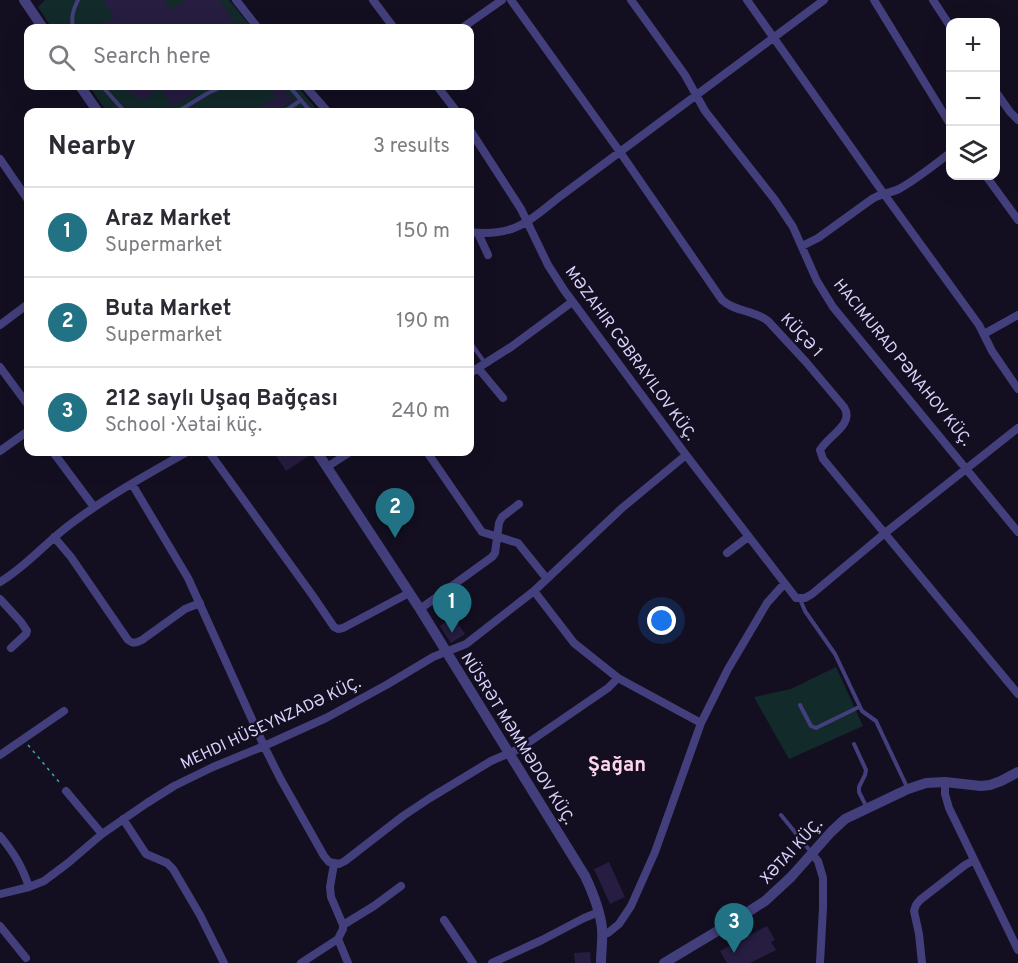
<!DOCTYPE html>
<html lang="en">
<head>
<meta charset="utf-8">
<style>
	:root { --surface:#fff; --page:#f2f2f3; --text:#2b2b33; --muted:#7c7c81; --line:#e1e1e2; --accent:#217284 }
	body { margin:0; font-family:Overpass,sans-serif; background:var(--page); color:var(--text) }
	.controls { position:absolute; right:18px; top:18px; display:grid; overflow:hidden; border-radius:12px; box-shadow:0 6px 24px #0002 }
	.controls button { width:54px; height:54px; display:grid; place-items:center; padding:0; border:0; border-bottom:2px solid var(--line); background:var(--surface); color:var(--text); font:30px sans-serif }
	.you { position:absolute; left:662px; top:621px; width:21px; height:21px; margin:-15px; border:4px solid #fff; border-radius:50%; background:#1a73e8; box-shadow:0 0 0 9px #1a73e833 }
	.badge { display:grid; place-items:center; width:39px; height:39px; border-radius:50%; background:var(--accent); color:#fff; font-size:20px; font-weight:700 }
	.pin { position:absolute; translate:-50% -50px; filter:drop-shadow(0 2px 3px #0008) }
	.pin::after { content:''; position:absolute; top:32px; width:21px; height:18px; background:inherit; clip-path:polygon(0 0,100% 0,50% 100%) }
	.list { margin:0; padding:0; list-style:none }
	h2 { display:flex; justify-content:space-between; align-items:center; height:78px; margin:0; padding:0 24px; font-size:26px }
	h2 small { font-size:20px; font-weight:400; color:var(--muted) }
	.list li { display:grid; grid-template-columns:39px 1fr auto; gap:18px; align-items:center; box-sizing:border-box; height:90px; padding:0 24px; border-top:2px solid var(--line) }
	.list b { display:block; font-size:22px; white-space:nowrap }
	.list p { margin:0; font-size:20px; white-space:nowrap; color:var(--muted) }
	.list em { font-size:20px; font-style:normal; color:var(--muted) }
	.icon { flex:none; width:33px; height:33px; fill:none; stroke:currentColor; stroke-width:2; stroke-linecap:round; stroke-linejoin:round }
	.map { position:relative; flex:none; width:1018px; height:963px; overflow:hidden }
	.search { position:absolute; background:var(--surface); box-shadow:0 6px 24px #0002; left:24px; top:24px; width:450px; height:66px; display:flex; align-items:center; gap:15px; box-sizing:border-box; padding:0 21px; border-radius:12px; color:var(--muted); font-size:22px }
	.panel { position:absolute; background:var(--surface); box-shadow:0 6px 24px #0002; left:24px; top:108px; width:450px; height:348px; border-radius:12px }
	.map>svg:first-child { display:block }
</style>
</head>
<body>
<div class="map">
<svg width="1018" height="963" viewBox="0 0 1018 963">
	<rect width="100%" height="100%" fill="#130f21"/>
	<path fill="#132a2a" d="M45 0H229L252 28H52L38 7Z
		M89 86H297L319 112H107Z
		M836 667 863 726 789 759 754 697 791 689Z"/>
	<path fill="#261d40" d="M103 0H164L171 10 186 0H220L238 28H98L114 17Z
		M121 86H205L173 107 160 88 143 100 129 92Z
		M268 86H282L293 101 275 112H252L276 97Z
		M279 452H310V455L286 471 275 454Z
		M453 617 465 634 451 643 440 626Z
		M609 862 625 897 610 904 594 869Z
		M767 926 775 940 771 942 776 950 750 963H727L720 951Z
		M590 952 591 963H575L574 953Z"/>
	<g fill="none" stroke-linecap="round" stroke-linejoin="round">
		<path stroke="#39a9a7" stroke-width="1.5" stroke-dasharray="3 4.5" stroke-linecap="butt" d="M28 745 60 783"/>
		<path stroke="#433f7c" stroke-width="4" d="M73 28C71 17 73 10 78 0
			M102 86 125 112
			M289 86 311 112
			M177 112 208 93 224 86
			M284 112 301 100
			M470 342 485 363
			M800 599 805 611 835 654 862 711 876 721 907 787
			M800 705 811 726 816 728 859 707
			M854 744 866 770 865 775 859 787V792L867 808
			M781 815 811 852"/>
		<path stroke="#433f7c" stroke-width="8" d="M236 0 258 28
			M373 0 394 28
			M511 0 620 152 722 300C735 312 754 310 768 321L806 362 844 407C855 424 828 436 820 450L823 459 1018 694
			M631 0 685 75 705 111 775 200 793 227 817 281 833 307 1018 532
			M747 0 884 194 979 325 992 351 1018 389
			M874 0 950 124
			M933 0 950 26
			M462 28 502 0
			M305 86 328 112
			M437 86 457 112
			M996 92 1010 112 1018 120
			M470 130 521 209 548 265 564 290 686 455 796 598H805L812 594 885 533 1018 428
			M0 159 28 200
			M986 176 1018 220
			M470 232C512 237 527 223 558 198L824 0
			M478 233 488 255
			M802 246 818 238 872 199C880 194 890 193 899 189 917 179 934 165 950 153
			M0 325 28 304
			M984 334 1018 315
			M0 367 28 405
			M478 368 503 398
			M470 373 511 347 572 302
			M0 451 28 431
			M53 452 94 507
			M209 452 313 596 334 627 338 629 343 628 409 593
			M427 452 482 532 518 543 547 579
			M327 467 350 452
			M132 484 188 578 264 746 280 778 324 856 329 862 339 864 345 861 403 816 430 798 491 761 519 749 608 688 618 678
			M54 537 71 557 128 640C133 644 136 643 142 640L185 609 200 603
			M727 553 748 537
			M0 582C27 566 47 541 72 523 108 496 148 474 187 452
			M534 591 574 643 618 678 701 723
			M0 599 21 622 27 631 26 634 11 648
			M420 609 492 557 495 553 499 523 502 517 519 504
			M0 755 64 711
			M945 782V794L949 808 1018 950
			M66 791 102 834
			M123 819 146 854 167 863 173 869 200 915 224 963
			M0 836C14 853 22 866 29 887
			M812 854 818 861 823 878V908L820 963
			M0 894 29 887 44 881 68 863 102 834 147 803 174 786 213 767 264 746 326 718 388 684 433 657 466 644 534 591 622 508 686 455
			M444 920 473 963
			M343 925 374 906 401 886
			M0 926 26 958
			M602 934 608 933 619 924 631 906 655 852 701 723 728 669 767 603 784 584
			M338 939 348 963
			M301 963 338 939 343 929V925L331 897 330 887 334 864
			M492 963 542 940 584 918 599 912
			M922 963 919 934 914 911 916 905 920 900 965 865 974 860"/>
		<path stroke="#433f7c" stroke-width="10" d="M24 0 43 28
			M80 86 98 112
			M317 452 420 609 585 876C593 893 600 910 602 928 603 940 601 952 601 963
			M664 963 734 921 765 901 791 877 831 832 845 819 908 789 926 783 945 782 981 786 990 785 1001 781 1018 772"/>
	</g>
	<g text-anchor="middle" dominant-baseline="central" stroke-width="4.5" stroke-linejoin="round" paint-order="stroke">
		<g font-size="16" fill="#d9d3fb" stroke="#130f21">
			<text transform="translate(801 336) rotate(47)">KÜÇƏ 1</text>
			<text transform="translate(630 354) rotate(54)">MƏZAHIR CƏBRAYILOV KÜÇ.</text>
			<text transform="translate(902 363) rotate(51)">HACIMURAD PƏNAHOV KÜÇ.</text>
			<text transform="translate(271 724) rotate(-25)">MEHDI HÜSEYNZADƏ KÜÇ.</text>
			<text transform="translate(517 739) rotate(58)">NÜSRƏT MƏMMƏDOV KÜÇ.</text>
			<text transform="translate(792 852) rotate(-47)">XƏTAI KÜÇ.</text>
		</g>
		<g font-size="20" font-weight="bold" fill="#fbd5ec" stroke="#130f21">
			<text x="617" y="766">Şağan</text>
		</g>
	</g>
</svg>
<div class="controls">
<button>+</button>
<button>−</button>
<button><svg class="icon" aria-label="layers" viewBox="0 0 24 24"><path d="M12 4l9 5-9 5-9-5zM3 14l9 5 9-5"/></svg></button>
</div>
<div class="you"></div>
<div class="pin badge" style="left:452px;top:633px">1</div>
<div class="pin badge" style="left:395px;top:538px">2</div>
<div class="pin badge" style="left:734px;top:953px">3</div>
<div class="search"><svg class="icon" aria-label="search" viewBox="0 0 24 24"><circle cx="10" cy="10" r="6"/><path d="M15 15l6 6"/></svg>Search here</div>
<section class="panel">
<h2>Nearby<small>3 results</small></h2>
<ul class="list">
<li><span class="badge">1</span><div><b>Araz Market</b><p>Supermarket</p></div><em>150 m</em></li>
<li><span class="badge">2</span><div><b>Buta Market</b><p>Supermarket</p></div><em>190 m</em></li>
<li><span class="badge">3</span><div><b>212 saylı Uşaq Bağçası</b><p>School · Xətai küç.</p></div><em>240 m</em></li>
</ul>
</section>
</div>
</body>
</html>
